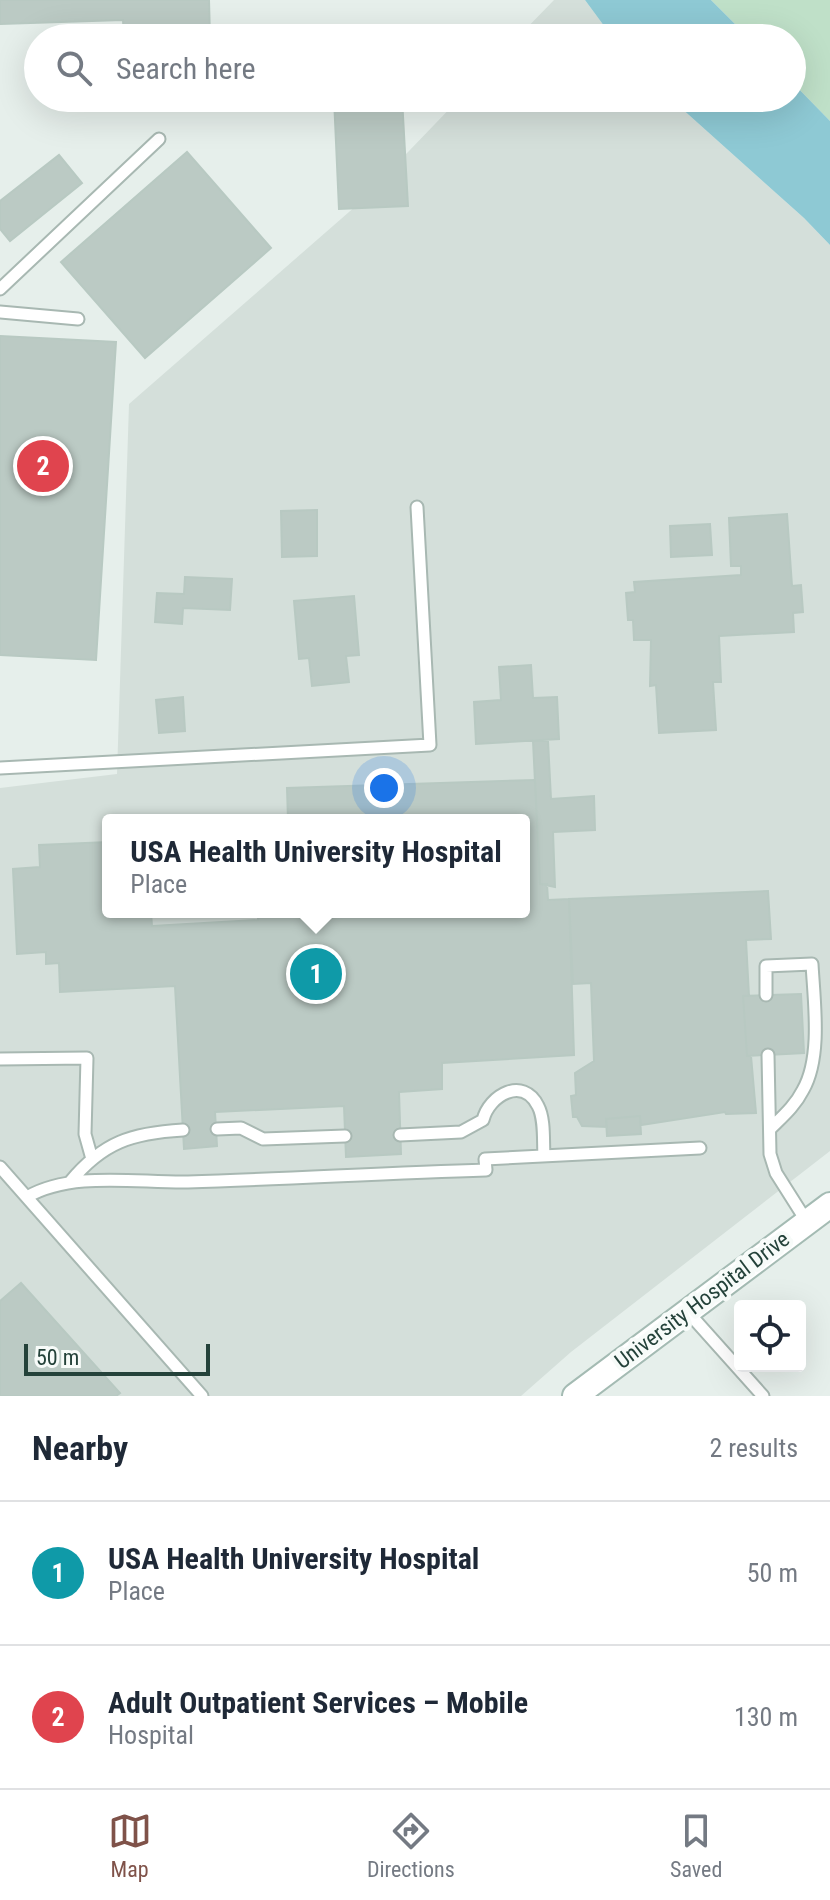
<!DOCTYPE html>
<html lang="en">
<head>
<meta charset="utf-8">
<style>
	:root { --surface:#fff; --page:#f6f6f7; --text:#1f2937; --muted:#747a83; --line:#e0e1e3; --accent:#7f5249 }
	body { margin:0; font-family:"Roboto Condensed",sans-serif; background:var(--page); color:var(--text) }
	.controls { position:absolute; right:24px; bottom:24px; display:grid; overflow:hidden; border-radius:8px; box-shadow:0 8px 32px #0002 }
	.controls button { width:72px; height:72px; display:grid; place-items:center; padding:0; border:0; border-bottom:2px solid var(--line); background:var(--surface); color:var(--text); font:40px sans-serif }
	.scale { position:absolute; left:24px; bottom:20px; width:186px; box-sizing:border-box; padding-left:8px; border:4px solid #24423a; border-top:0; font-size:22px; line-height:28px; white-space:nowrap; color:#24423a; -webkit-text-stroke:6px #f7fbf9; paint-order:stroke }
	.you { position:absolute; left:384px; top:788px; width:28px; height:28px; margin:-20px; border:6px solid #fff; border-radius:50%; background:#1a73e8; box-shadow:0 0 0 12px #1a73e833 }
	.badge { display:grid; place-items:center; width:52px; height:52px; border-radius:50%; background:var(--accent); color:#fff; font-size:26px; font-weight:700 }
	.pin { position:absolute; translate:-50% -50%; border:4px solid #fff; box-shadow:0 2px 8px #0006 }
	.popup { position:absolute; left:102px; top:814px; width:428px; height:104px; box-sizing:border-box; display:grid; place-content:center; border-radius:8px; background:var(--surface); filter:drop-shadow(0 2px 6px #0005); font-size:26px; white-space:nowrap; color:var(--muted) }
	.popup b { font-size:30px; color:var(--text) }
	.popup::after { content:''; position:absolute; left:50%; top:100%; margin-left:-16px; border:16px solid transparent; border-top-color:var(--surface) }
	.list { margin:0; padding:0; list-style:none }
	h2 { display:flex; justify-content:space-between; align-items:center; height:104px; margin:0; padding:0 32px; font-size:34px }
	h2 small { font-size:26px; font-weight:400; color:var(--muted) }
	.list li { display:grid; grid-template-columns:52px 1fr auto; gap:24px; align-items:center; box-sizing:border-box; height:144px; padding:0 32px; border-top:2px solid var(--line) }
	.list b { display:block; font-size:30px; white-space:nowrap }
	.list p { margin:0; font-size:26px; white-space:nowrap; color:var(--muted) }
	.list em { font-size:26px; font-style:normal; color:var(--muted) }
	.icon { flex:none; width:44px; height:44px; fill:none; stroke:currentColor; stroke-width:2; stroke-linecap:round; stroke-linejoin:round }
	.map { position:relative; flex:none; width:830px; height:1396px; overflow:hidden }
	.search { position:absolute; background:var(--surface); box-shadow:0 8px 32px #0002; left:24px; right:24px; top:24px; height:88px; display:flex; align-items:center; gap:20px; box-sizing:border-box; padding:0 28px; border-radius:44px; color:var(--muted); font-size:30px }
	.sheet { height:392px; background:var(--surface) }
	nav { display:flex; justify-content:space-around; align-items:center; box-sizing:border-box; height:112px; border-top:2px solid var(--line); background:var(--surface); font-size:22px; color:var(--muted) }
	nav a { display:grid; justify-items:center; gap:4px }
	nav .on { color:var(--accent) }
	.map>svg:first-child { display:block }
</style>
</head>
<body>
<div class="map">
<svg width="830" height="1396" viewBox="0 0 830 1396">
	<rect width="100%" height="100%" fill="#e6efeb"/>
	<path fill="#d4dfda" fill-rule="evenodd" d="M554 0H585L613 38H517Z
		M460 98H670L804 218 830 245V1151L571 1352 521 1396H0V788L117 774 129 404 357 205ZM108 820H524V912H108Z"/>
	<path fill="#bfe0c8" d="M711 0H830V121L792 82V38H749Z"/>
	<path fill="#8ec9d4" d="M585 0H711L749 38H613Z
		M792 82 830 121V245L804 218 670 98H792Z"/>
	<path fill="#bbcac4" stroke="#b8c9c2" stroke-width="2" d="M0 0H209L210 38H124L123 20 0 24Z
		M334 98H402L408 206 339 209Z
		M187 152 271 248 145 358 61 262Z
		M59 155 82 183 10 241 0 229V201Z
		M0 336 116 342 96 660 0 655Z
		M317 510V556L282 557 281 511Z
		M787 514 792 586 801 585 803 612 793 613 794 632 719 636 721 682H713L716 730 659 733 656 685 650 686 651 640H634L633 620H628L626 593 635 592 634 582 741 575V566H731L729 518Z
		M710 524 712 555 671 557 670 526Z
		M185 577 232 579 230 610 183 608 182 624 155 622 157 593 184 594Z
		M354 596 359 655 346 656 349 682 312 686 309 658 299 659 294 601Z
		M531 665 533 698 557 697 559 739 476 744 474 702 501 700 499 667Z
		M183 697 185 731 159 733 156 700Z
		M533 741H548L551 799 594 796 595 830 553 832 555 887 540 884Z
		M535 780 540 884H547L548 900 569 899 574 1055 442 1063V1089L399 1092 401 1154 346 1157 344 1106 215 1112 217 1146 184 1149 175 986 60 992 59 963 46 964V952L17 954 13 869 40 867 39 845 108 842V912H151L152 926 258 920V912H524V820H288L287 788Z
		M768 891 771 939 746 940 749 996H743L747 1056H751L756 1113 726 1114 725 1112 641 1125 640 1116 606 1119 607 1127 582 1126 577 1117H573L571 1096 576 1095 575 1073 594 1061 591 983 573 984 569 899Z
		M801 994 804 1053 747 1056 743 996Z
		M640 1116 641 1134 607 1136 606 1119Z
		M21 1283 120 1393 116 1396H0V1301Z"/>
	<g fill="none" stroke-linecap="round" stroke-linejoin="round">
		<g stroke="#a8b8b2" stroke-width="15">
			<path id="lane" d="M0 289 159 139
				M0 312 78 319
				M0 768 430 745 417 507
				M766 995V966L812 964C814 1001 822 1057 803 1090 795 1106 782 1117 770 1129
				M768 1055 770 1154 776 1173 807 1222
				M0 1059 87 1058 85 1134 92 1159
				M217 1129 241 1128 263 1139 345 1136
				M400 1135 461 1132 483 1120C489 1095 523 1076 538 1106 545 1119 543 1141 544 1156
				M0 1167 202 1396
				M70 1182C103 1142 132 1133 183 1130
				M27 1197C72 1171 136 1183 188 1182 287 1179 386 1173 486 1170L485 1159 700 1148
				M687 1311 763 1396"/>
		</g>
		<g stroke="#a4bbb3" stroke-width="28">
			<path id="secondary" d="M575 1396 830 1205"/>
		</g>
		<use href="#lane" stroke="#fff" stroke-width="11"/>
		<use href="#secondary" stroke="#fff" stroke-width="24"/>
	</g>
	<g text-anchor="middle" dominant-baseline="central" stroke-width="8" stroke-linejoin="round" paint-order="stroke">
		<g font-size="22" fill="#24423a" stroke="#f7fbf9">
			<text transform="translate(702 1300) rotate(-37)">University Hospital Drive</text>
		</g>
	</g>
</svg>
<div class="controls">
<button><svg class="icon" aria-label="locate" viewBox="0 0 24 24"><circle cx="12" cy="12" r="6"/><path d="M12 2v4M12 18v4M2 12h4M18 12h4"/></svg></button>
</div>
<div class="scale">50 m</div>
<div class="you"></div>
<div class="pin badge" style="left:316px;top:974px;background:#0f9aa8">1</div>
<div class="popup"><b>USA Health University Hospital</b>Place</div>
<div class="pin badge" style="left:43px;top:466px;background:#e0444e">2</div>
<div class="search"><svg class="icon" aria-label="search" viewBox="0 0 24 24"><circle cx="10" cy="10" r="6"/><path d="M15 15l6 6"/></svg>Search here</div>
</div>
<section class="sheet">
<h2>Nearby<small>2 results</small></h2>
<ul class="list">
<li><span class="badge" style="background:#0f9aa8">1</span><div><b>USA Health University Hospital</b><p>Place</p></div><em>50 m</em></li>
<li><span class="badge" style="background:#e0444e">2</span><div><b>Adult Outpatient Services – Mobile</b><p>Hospital</p></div><em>130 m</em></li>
</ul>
</section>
<nav>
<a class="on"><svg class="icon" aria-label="map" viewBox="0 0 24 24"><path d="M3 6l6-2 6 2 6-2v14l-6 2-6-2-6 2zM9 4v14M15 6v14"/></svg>Map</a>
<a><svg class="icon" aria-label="directions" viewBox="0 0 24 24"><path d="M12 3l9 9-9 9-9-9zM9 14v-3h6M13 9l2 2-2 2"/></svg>Directions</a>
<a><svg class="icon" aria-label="saved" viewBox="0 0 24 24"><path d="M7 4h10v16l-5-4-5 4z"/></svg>Saved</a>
</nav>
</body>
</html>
